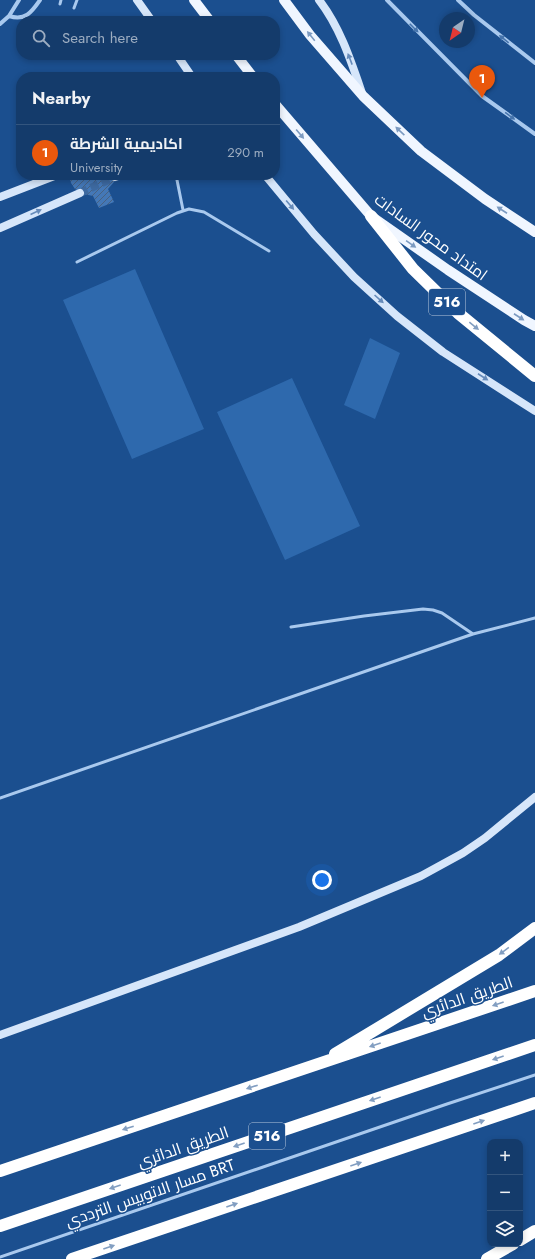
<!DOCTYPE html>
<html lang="en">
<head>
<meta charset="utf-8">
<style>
	:root { --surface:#143b6b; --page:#1d4271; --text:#f1f3f6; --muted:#9dadc1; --line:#33557e; --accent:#ea580c }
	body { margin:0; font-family:Jost,Cairo,sans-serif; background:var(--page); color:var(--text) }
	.controls { position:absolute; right:12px; bottom:12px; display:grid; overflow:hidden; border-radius:8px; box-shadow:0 2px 6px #0003 }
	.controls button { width:36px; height:36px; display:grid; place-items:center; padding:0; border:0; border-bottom:1px solid var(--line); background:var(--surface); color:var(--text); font:20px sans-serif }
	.compass { position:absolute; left:439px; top:12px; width:36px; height:36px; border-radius:50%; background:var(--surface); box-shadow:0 2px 6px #0003; rotate:215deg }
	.you { position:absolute; left:322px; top:880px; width:14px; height:14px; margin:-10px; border:3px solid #fff; border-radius:50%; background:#1a73e8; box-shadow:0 0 0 6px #1a73e833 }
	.badge { display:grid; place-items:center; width:26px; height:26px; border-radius:50%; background:var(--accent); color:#fff; font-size:13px; font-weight:700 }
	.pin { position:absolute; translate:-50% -33px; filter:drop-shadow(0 1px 2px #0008) }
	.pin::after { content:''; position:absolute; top:21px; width:14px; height:12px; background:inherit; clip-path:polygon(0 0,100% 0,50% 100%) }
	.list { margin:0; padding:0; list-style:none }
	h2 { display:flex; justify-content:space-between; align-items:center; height:52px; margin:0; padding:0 16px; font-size:17px }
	h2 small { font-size:13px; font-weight:400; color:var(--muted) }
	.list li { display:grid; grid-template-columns:26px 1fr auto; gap:12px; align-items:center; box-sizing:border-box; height:56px; padding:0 16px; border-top:1px solid var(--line) }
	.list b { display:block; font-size:15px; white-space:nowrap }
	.list p { margin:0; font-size:13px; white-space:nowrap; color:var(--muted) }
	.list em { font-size:13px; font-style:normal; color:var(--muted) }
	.icon { flex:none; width:22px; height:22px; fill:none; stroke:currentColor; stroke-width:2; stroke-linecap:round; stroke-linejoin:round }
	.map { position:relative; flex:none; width:535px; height:1259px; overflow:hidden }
	.search { position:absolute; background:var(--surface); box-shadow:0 2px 6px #0003; left:16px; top:16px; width:264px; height:44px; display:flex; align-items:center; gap:10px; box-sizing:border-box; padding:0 14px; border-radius:16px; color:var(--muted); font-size:15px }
	.panel { position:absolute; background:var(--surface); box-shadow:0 2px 6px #0003; left:16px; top:72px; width:264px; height:108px; border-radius:16px }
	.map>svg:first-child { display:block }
</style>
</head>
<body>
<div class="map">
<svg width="535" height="1259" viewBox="0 0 535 1259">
	<defs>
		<pattern id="building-hatch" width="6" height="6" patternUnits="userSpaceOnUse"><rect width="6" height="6" fill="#4478b7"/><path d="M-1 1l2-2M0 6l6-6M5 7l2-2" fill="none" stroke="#486282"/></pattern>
	</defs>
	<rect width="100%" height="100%" fill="#1b4f8f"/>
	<path fill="#2e69ad" d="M135 269 204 429 132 459 63 300Z
		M370 338 400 353 375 419 344 405Z
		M292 378 360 526 285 560 217 412Z"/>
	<path fill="url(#building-hatch)" d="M69 175H116L114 182 108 189 114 202 99 208 93 196 84 194 75 189 71 183Z"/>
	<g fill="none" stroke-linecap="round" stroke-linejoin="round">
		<path stroke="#3d69a0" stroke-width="8" stroke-dasharray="8 4" stroke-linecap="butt" d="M80 193 115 177"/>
		<path stroke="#a9c9ee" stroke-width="3" d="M60 4 61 0
			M74 8 77 0
			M176 175 183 210
			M77 262 177 213 189 209 204 212 269 251
			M291 627 364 616 423 609 433 610 442 613 473 634
			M0 798 473 634 535 618
			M0 1257 447 1104 535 1075"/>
		<path stroke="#a9c9ee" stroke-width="4" d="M387 0 482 96 535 134
			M458 0 474 15 535 63
			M9 16C25 21 31 13 40 0
			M0 24 9 16 19 0"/>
		<path stroke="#d6e6fa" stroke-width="8" d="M137 0 152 21
			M319 0C340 27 351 61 362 93
			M177 55 192 77
			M265 175 314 234 354 277 397 316 443 352 535 411
			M115 177 122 175
			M0 197 57 175
			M0 228 80 193
			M0 1035 299 927 421 876 463 853 485 838 535 797"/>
		<path stroke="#f0f6ff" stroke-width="10" d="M194 0 210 21
			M284 0 310 35 363 96 421 151 485 199 535 232
			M236 55 253 77
			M275 104 371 216 448 270 524 320 535 326"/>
		<path stroke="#fff" stroke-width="12" d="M371 216 413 269 458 313 535 376
			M335 1054 499 955 535 928
			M0 1171 535 991
			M0 1226 535 1045
			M520 1240 535 1231
			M72 1259 535 1103
			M487 1259 513 1244"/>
	</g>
	<defs><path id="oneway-solid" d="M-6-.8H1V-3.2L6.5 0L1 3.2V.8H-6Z"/></defs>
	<g fill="#4674ac">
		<use href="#oneway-solid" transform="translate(414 28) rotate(45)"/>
		<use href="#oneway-solid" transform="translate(504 39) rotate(-141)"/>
		<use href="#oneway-solid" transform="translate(510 116) rotate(36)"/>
	</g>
	<g fill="#7b9ac1">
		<use href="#oneway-solid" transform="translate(311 36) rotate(-129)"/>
		<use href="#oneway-solid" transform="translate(400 131) rotate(-137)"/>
		<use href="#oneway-solid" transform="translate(300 134) rotate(50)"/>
		<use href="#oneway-solid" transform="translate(502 210) rotate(-147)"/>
		<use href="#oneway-solid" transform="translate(411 244) rotate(35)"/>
		<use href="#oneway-solid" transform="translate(519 317) rotate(33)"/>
	</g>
	<g fill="#668bba">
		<use href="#oneway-solid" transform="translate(350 59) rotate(-111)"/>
		<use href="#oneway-solid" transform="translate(290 205) rotate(50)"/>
		<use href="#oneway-solid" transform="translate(36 212) rotate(-24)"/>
		<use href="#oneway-solid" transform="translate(379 299) rotate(42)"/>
		<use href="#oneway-solid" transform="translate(483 377) rotate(33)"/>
	</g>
	<g fill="#829ec1">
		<use href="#oneway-solid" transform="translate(474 326) rotate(39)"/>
		<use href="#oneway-solid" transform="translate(504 951) rotate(144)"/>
		<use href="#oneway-solid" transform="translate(498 1004) rotate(161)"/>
		<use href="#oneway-solid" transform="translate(375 1045) rotate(161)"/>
		<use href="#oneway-solid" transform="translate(498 1058) rotate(161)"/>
		<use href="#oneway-solid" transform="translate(252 1087) rotate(162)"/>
		<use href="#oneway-solid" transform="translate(375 1099) rotate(161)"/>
		<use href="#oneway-solid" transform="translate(479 1122) rotate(-19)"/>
		<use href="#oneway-solid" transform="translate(128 1128) rotate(162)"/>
		<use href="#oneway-solid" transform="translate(239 1145) rotate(161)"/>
		<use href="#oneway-solid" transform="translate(356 1164) rotate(-19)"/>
		<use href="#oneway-solid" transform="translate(115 1187) rotate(161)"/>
		<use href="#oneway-solid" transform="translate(232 1205) rotate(-19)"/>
		<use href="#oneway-solid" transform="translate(109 1247) rotate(-19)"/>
	</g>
	<g text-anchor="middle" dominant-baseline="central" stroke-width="3" stroke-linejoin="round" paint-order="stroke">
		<g fill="#1b4f8f" stroke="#bbcadd" stroke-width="1">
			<rect x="429" y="289" width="36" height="26" rx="3"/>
			<rect x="249" y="1123" width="36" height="26" rx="3"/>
		</g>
		<g font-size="15" font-weight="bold" fill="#fff">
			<text x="447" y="302">516</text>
			<text x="267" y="1136">516</text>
		</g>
		<g font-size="16" fill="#fff" stroke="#1b4f8f">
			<text transform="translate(431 237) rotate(36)">امتداد محور السادات</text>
			<text transform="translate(467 997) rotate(-19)">الطريق الدائري</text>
			<text transform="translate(183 1147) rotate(-19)">الطريق الدائري</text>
			<text transform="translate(150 1193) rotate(-19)">مسار الاتوبيس الترددي BRT</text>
		</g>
	</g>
</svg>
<div class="controls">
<button>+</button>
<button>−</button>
<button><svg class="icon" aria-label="layers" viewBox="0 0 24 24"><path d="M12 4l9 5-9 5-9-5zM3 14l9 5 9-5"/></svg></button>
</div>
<svg class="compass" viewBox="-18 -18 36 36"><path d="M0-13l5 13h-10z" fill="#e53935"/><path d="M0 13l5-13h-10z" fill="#9dadc1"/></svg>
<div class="you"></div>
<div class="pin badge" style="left:482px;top:98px">1</div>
<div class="search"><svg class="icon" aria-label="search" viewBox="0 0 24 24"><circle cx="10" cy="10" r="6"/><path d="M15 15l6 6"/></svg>Search here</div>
<section class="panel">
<h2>Nearby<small></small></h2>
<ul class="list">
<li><span class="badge">1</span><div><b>اكاديمية الشرطة</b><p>University</p></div><em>290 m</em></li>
</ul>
</section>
</div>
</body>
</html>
